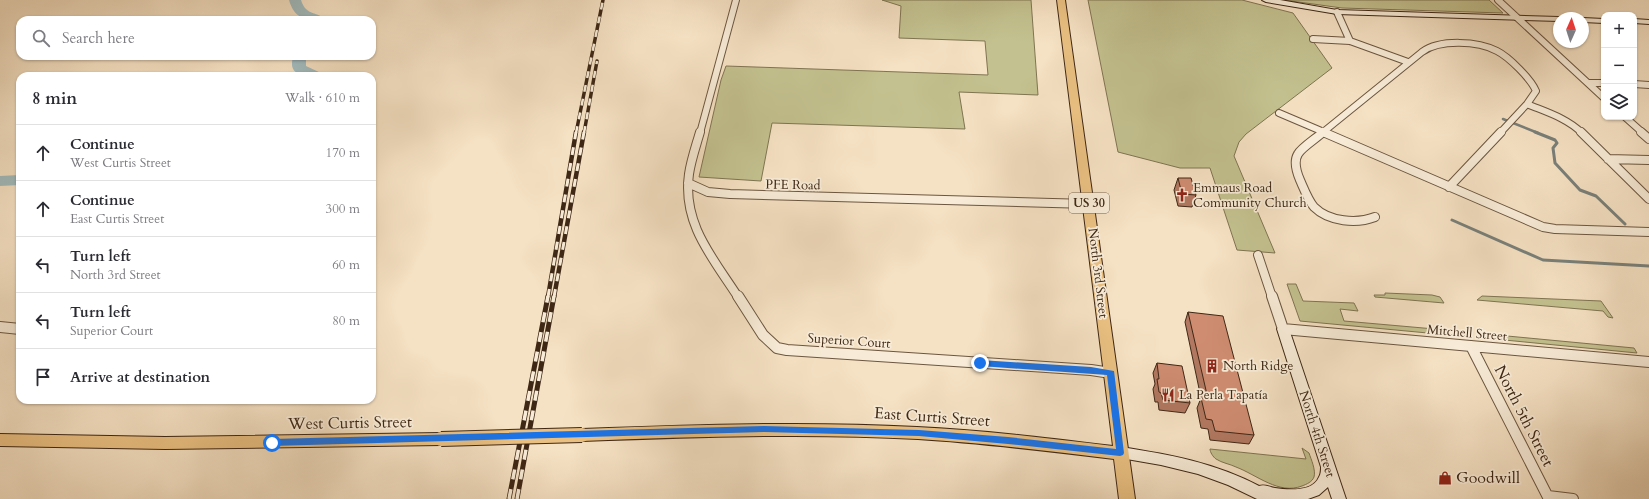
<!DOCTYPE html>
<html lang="en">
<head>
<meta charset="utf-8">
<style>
	:root { --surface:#fff; --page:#f2f2f3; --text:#2b2b33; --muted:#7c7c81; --line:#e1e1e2 }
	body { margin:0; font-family:Cardo,serif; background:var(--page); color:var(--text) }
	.controls { position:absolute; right:12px; top:12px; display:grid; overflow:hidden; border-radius:8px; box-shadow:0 1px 3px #0004 }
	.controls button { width:36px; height:36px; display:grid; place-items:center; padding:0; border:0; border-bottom:1px solid var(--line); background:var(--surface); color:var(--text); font:20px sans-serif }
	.compass { position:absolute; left:1553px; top:12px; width:36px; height:36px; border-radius:50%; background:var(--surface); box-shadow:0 1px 3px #0004; rotate:3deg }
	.stop { position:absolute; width:12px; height:12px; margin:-9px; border:3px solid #1a73e8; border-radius:50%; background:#fff }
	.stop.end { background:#1a73e8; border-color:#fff; box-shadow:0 1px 4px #0008 }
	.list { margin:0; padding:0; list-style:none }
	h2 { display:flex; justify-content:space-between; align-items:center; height:52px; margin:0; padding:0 16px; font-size:17px }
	h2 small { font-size:13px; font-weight:400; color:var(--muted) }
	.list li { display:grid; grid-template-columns:26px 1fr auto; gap:12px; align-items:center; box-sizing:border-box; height:56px; padding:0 16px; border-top:1px solid var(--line) }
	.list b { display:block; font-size:15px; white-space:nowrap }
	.list p { margin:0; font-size:13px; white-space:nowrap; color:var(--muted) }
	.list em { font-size:13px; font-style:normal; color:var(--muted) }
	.icon { flex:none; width:22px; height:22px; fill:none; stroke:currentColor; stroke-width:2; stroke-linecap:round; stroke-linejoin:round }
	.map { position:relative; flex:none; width:1649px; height:499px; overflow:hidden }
	.search { position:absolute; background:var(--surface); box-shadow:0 1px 3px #0004; left:16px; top:16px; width:360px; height:44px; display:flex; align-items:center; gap:10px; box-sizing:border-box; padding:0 14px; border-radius:12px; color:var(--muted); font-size:15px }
	.panel { position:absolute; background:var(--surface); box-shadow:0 1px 3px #0004; left:16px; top:72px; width:360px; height:332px; border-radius:12px }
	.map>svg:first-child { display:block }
</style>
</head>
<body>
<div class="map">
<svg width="1649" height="499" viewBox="0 0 1649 499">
	<rect width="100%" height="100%" fill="#f5e1c3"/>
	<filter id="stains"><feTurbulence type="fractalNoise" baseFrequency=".005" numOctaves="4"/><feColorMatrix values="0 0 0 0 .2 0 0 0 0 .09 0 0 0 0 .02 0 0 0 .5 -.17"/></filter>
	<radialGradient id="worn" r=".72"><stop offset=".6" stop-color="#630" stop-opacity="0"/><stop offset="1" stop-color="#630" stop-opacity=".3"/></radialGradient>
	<path fill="#c3c18f" stroke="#807452" d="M882 0H1031L1038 95 959 92 965 129 772 123 761 181 699 177 721 80 726 66 988 75 985 41 899 38 901 6Z
		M1088 0H1242L1293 13 1332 68 1246 134 1239 142 1234 156 1275 253 1237 250 1210 168H1180L1118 152Z
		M1284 0H1489L1503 13 1342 8Z
		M1287 284H1296L1303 301 1354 303 1358 311 1340 309 1344 321 1446 330 1449 335 1300 321Z
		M1385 293 1432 295 1440 297 1444 303 1375 297 1374 295H1385Z
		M1482 296 1601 301 1613 318 1608 317 1603 311 1477 300Z
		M1486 334 1634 348 1637 353 1484 338Z
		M1302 448 1309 453C1311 459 1316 470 1314 477 1312 482 1307 484 1302 486 1279 495 1257 475 1236 467 1230 464 1222 463 1216 459 1213 457 1210 452 1210 449L1306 459Z"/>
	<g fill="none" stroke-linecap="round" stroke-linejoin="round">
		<path stroke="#79807a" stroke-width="2.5" d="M1503 119 1538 133"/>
		<path stroke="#79807a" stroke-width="3" d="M1535 132 1555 140 1557 143 1553 148 1555 163 1580 190 1596 196 1625 224
			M1452 220 1543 260 1649 266"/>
		<path fill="#a1bbbe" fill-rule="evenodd" d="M289 0H301C306 17 319 11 325 20 308 20 295 21 289 0Z
			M294 56H309L306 60V66L321 73 323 76C314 76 293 78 292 65 292 61 292 59 294 56Z
			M225 72 236 73 238 76H218L220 73Z
			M20 175V185L0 186V176Z"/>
		<g stroke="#6c5640" stroke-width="8">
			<path id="street-far2" d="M1498 0 1604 98
				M1337 12 1350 41
				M1313 39 1350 41 1408 62
				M1588 83H1604
				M1634 84 1649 85
				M1527 104C1546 112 1567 118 1582 133
				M1279 113 1326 133
				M1625 117 1643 133
				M700 133 736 0
				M1322 133 1422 52C1440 39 1478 41 1497 51 1509 57 1531 79 1536 91L1527 104 1500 133"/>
		</g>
		<g stroke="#6c5640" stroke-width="10">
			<path id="street-far1" d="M700 132C696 146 691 160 689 174 682 224 713 258 738 297
				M1323 132 1543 227 1555 229 1649 232
				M1323 132C1317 138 1302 147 1298 154 1293 162 1297 173 1300 180 1304 189 1308 200 1314 207 1329 222 1357 224 1375 217
				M1581 132 1649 199
				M1641 132 1649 139
				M1608 159 1649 160
				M688 183 708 192 730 194 1089 204
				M1449 187 1501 132
				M1258 255 1272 297"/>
		</g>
		<g stroke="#6c5640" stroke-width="12">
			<path id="street" d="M738 296 763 335 777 348 787 350 1091 370 1111 373
				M1272 296 1283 329 1649 362
				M0 327 20 329
				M1471 346 1549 499
				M1548 496 1573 499"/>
		</g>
		<g stroke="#3e2715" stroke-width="2">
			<path id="secondary" d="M1262 0H1280L1337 10 1559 17 1562 18H1559V21L1337 14 1266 2Z
				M1582 18H1583L1604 19V23L1583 22V18Z
				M1634 19 1649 20V24L1634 23Z
				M1283 325 1287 326 1289 329 1346 499H1332L1328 487 1319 495 1308 499H1257L1228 485 1198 474 1161 465 1115 457 1113 453 1115 449 1120 447C1168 454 1216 463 1259 486 1265 484 1269 487 1275 488 1288 490 1313 492 1319 477 1321 474 1321 470 1321 467L1277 329 1279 326Z"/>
		</g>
		<g stroke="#3e2715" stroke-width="2">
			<path id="primary" d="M1057 0H1065L1135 499H1119L1114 459C1049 451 984 443 918 439 806 433 694 437 582 441L577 439 575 435 577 431 582 429C694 425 806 421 917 427 983 430 1048 438 1113 446Z
				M441 433 446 435 448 439 446 443 441 445 165 449 0 446V434L165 437Z"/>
		</g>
		<use href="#street-far2" stroke="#f8ecd8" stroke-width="6"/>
		<use href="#street-far1" stroke="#f8ecd8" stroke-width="8"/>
		<use href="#street" stroke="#f8ecd8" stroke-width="10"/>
		<use href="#secondary" fill="#f8ecd8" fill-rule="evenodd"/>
		<use href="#primary" fill="#eac082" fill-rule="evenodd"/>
		<g stroke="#3e2715" stroke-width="3.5">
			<path id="rail-far2" d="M576 133 603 0
				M584 133 597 61"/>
		</g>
		<g stroke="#3e2715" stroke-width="4.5">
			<path id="rail-far1" d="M548 297 576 132
				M554 297 584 132"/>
		</g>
		<g stroke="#3e2715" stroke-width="5">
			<path id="rail" d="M509 499 548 296
				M517 499 554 296"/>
		</g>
		<use href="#rail-far2" stroke="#f8ecd8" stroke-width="2.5" stroke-dasharray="7" stroke-linecap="butt"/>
		<use href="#rail-far1" stroke="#f8ecd8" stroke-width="3" stroke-dasharray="8" stroke-linecap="butt"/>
		<use href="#rail" stroke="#f8ecd8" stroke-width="3.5" stroke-dasharray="10" stroke-linecap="butt"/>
		<g stroke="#3e2715" stroke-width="16" stroke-linecap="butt">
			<path id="primary-bridge" d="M441 439 582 435"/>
		</g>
		<use href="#primary-bridge" stroke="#eac082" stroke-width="14"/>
	</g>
	<path fill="#b27861" stroke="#3e2715" d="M1178 178 1196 195 1192 207 1178 206 1174 190Z
		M1188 312 1254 435 1249 444 1210 440 1208 429 1201 428 1197 408 1201 398 1185 322Z
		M1157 363 1190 403 1185 413 1159 410 1158 402H1155L1153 389 1155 384 1153 373Z"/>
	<path fill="#cf8c71" stroke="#3e2715" d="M1178 178H1191L1196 195 1182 194Z
		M1188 312 1223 316 1254 435 1215 431 1212 420 1206 419 1201 398 1208 399Z
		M1157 363 1182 366 1190 403 1163 400 1161 393 1159 392 1157 379H1159Z"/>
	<path fill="#1a73e8" d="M980 360 1091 367 1114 371 1124 453 1123 455 1120 456 1008 444 919 436 764 432 272 446 268 443 272 439 764 426 919 430 1008 437 1116 449 1107 375 980 366 977 363Z"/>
	<defs>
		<g id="church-bare" transform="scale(1.08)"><path d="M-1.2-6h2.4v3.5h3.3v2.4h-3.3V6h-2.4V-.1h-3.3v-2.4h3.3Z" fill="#8f2418" stroke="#f8ecd8" stroke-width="2.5" paint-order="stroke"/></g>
		<g id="building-bare" transform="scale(1.08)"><path d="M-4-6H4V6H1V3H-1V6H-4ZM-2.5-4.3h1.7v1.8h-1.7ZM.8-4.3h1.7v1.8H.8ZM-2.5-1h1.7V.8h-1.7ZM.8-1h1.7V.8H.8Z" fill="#8f2418" stroke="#f8ecd8" stroke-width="2.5" paint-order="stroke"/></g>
		<g id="restaurant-bare" transform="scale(1.08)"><path d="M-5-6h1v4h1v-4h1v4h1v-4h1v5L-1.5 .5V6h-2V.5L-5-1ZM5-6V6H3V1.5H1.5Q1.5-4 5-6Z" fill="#8f2418" stroke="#f8ecd8" stroke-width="2.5" paint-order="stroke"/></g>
		<g id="shop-bare" transform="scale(1.08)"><path d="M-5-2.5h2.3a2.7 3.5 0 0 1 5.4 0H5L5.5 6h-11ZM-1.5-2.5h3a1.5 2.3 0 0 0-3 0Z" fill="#8f2418" stroke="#f8ecd8" stroke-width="2.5" paint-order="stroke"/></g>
	</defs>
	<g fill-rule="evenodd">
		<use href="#church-bare" x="1182" y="195"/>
		<use href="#building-bare" x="1212" y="366"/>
		<use href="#restaurant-bare" x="1168" y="395"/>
		<use href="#shop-bare" x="1445" y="478"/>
	</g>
	<g text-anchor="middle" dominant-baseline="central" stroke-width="3.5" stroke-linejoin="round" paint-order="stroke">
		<rect fill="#f8ecd8" stroke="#766250" stroke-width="1" x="1069" y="193" width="40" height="20" rx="3"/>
		<g font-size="12" font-weight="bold" fill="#3e2715">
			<text x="1089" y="203">US 30</text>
		</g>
		<g font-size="13" fill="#3e2715" stroke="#f8ecd8">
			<text transform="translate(793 185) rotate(1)">PFE Road</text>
			<text transform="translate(1098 273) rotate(83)">North 3rd Street</text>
			<text transform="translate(1467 333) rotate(5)">Mitchell Street</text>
			<text transform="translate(849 341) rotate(4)">Superior Court</text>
			<text transform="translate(1317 434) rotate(72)">North 4th Street</text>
		</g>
		<g font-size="13" fill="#3e2715" stroke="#f8ecd8" text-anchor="start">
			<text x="1193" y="188">Emmaus Road<tspan x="1193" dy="15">Community Church</tspan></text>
			<text x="1223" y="366">North Ridge</text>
			<text x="1179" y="395">La Perla Tapatía</text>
		</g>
		<g font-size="16" fill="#3e2715" stroke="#f8ecd8">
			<text transform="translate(1524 416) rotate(63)">North 5th Street</text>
			<text transform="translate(932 417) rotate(4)">East Curtis Street</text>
			<text transform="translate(350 423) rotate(-1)">West Curtis Street</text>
		</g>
		<g font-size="16" fill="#3e2715" stroke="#f8ecd8" text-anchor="start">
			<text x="1456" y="478">Goodwill</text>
		</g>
	</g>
	<rect width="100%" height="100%" filter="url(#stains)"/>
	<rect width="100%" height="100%" fill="url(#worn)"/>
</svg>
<div class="controls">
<button>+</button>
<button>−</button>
<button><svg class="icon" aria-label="layers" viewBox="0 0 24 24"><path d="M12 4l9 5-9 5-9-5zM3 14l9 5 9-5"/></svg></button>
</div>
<svg class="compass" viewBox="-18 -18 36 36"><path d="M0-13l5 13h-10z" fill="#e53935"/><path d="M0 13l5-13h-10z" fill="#7c7c81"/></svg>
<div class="stop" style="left:272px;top:443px"></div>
<div class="stop end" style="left:980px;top:363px"></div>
<div class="search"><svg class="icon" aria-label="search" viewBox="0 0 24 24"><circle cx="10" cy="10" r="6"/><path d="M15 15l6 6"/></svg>Search here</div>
<section class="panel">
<h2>8 min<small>Walk · 610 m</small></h2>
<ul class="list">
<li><svg class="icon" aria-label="ahead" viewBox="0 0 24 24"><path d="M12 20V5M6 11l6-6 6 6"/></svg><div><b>Continue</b><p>West Curtis Street</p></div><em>170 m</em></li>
<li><svg class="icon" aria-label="ahead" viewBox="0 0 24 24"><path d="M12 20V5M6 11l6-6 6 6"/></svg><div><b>Continue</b><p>East Curtis Street</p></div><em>300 m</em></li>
<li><svg class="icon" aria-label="left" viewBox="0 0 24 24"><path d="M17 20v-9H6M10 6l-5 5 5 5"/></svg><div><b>Turn left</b><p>North 3rd Street</p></div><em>60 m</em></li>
<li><svg class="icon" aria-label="left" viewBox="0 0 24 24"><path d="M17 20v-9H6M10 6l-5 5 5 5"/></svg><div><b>Turn left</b><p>Superior Court</p></div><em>80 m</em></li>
<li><svg class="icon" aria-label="arrive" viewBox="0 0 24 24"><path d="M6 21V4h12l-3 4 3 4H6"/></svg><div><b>Arrive at destination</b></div></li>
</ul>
</section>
</div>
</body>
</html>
